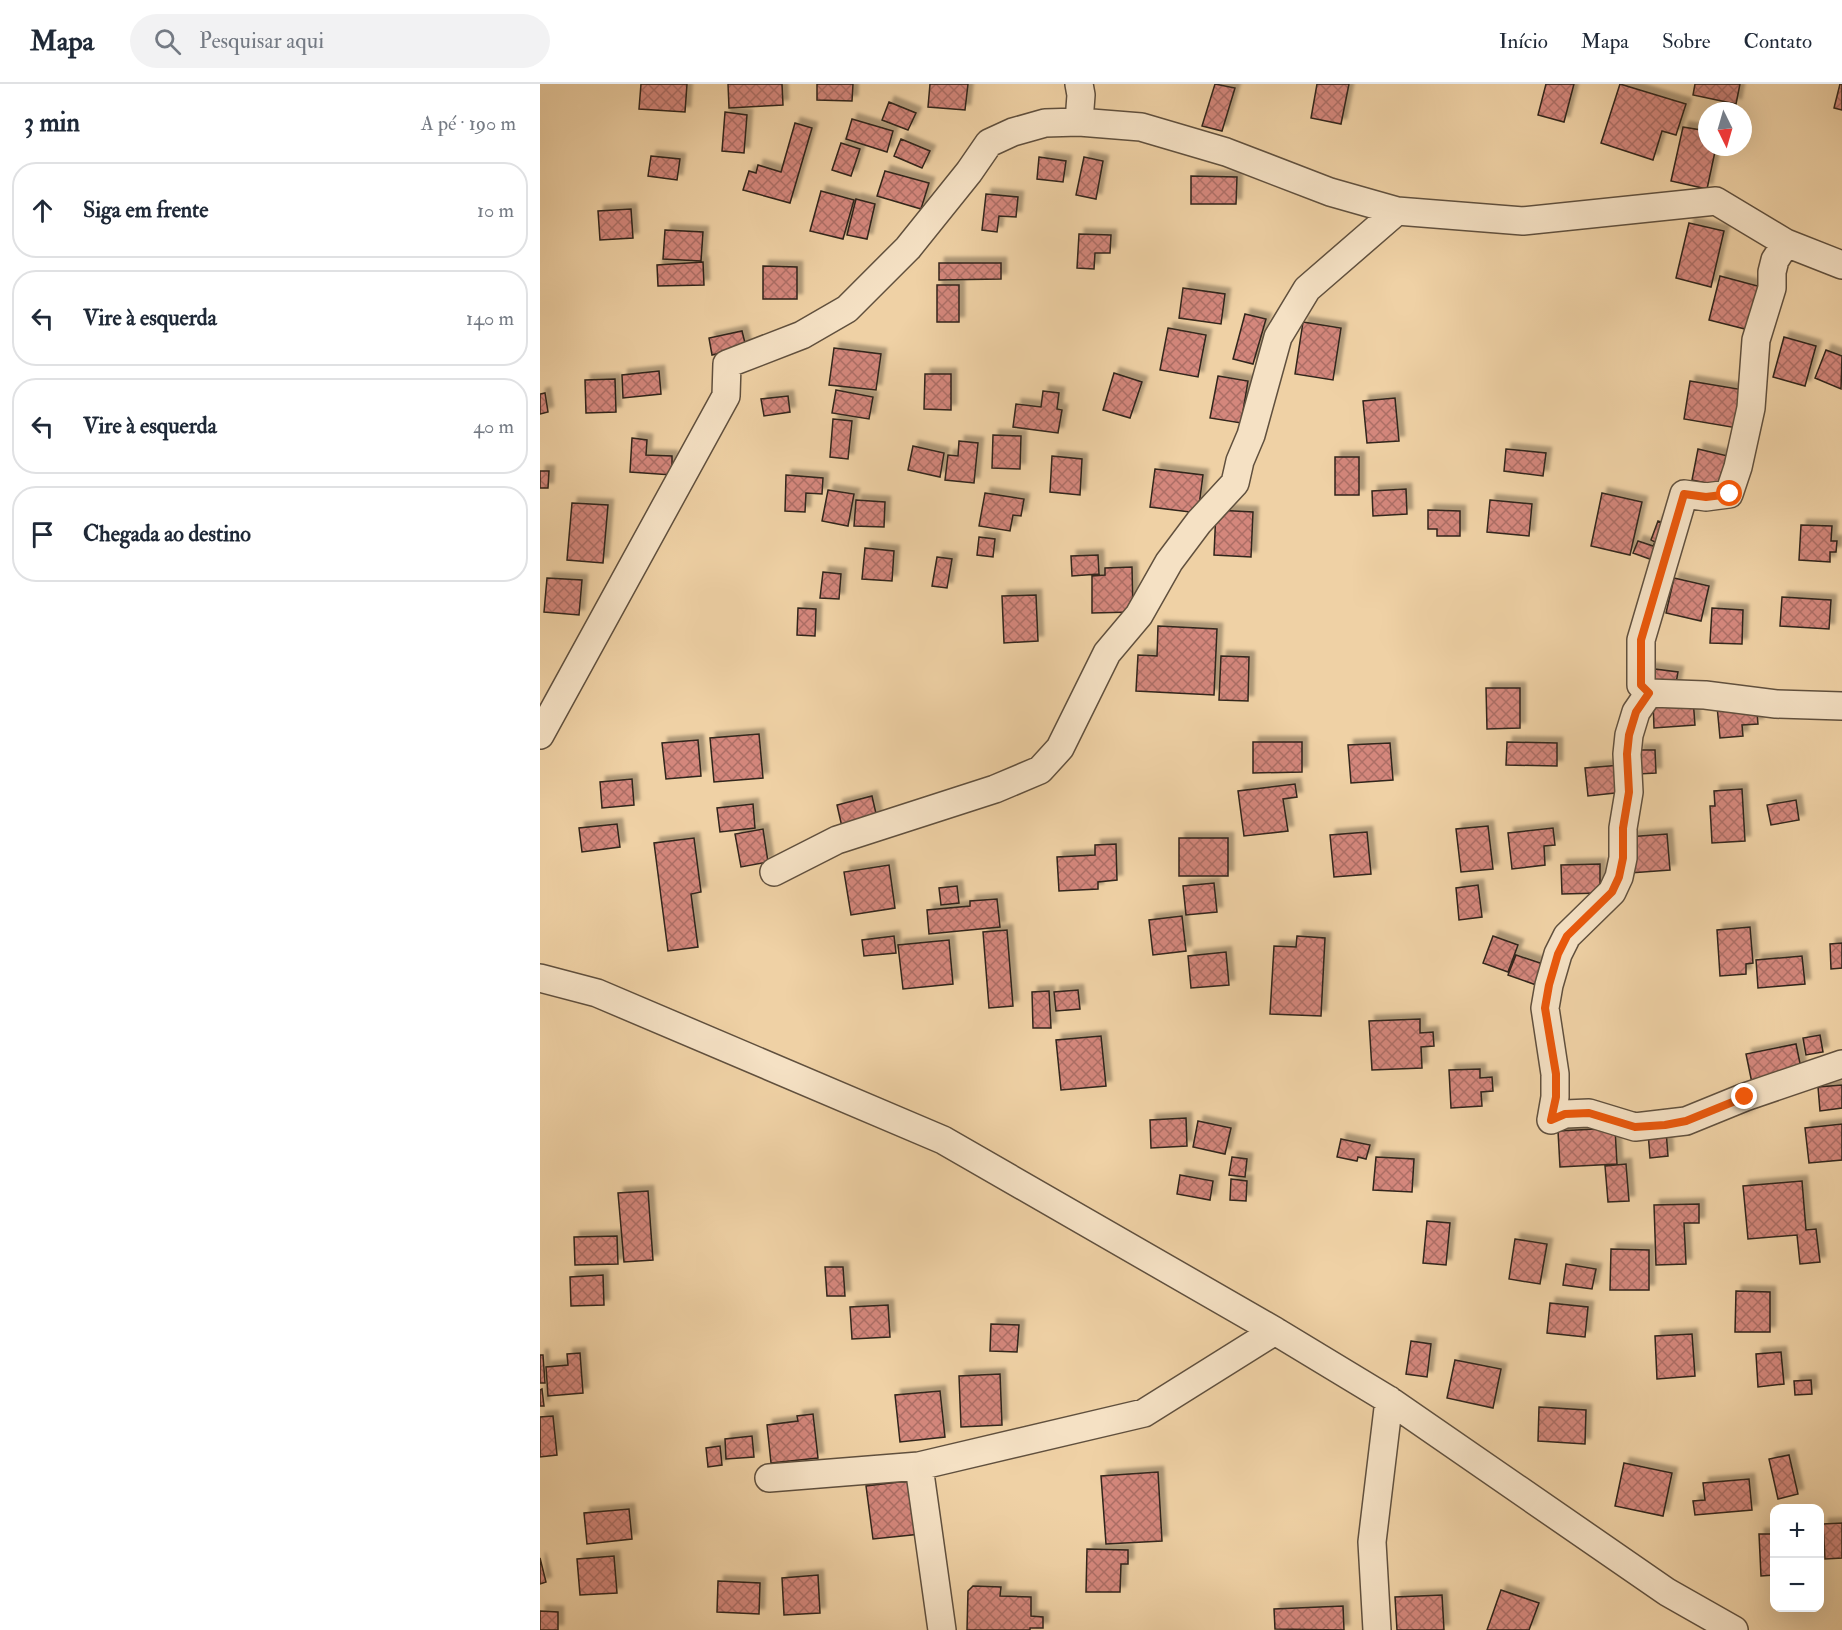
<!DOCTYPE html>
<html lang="pt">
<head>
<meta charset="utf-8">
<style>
	:root { --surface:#fff; --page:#f2f2f3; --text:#1f2937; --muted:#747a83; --line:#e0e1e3 }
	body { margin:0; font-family:"IM FELL Double Pica",serif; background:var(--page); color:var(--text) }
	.controls { position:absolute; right:18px; bottom:18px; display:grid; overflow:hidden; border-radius:12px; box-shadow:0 6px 24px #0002 }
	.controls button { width:54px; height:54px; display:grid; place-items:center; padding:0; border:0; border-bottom:2px solid var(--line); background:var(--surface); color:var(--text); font:30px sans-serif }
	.compass { position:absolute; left:1158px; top:18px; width:54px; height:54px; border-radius:50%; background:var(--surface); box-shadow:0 6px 24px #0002; rotate:175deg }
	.stop { position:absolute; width:18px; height:18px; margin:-14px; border:4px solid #ea580c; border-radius:50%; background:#fff }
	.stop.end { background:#ea580c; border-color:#fff; box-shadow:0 2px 6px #0008 }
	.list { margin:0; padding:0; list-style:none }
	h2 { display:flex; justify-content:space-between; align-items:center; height:78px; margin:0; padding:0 24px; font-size:26px }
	h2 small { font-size:20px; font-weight:400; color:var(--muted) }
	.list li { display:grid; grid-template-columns:39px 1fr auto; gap:18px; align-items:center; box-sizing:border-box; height:96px; margin:0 12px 12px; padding:0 12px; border:2px solid var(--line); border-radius:24px }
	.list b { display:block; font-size:22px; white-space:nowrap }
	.list em { font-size:20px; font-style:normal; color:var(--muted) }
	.icon { flex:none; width:33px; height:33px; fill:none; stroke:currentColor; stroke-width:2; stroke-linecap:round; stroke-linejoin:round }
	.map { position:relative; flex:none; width:1302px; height:1546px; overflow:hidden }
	header { display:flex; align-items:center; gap:36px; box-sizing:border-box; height:84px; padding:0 30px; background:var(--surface); border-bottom:2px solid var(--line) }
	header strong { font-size:28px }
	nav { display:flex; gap:33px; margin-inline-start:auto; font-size:21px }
	.search { width:420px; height:54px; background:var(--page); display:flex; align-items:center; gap:15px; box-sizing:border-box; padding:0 21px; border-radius:33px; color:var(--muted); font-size:22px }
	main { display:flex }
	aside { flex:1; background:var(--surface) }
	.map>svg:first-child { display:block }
</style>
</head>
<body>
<header>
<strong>Mapa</strong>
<div class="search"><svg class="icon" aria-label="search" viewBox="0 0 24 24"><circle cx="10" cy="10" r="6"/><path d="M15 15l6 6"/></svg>Pesquisar aqui</div>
<nav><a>Início</a><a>Mapa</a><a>Sobre</a><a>Contato</a></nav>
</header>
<main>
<aside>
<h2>3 min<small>A pé · 190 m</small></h2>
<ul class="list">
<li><svg class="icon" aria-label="ahead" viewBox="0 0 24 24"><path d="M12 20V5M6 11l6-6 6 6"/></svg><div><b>Siga em frente</b></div><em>10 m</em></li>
<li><svg class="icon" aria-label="left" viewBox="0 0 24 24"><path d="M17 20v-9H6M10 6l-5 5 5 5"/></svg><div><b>Vire à esquerda</b></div><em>140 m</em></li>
<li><svg class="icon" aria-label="left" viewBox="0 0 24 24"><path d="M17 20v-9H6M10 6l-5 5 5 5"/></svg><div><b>Vire à esquerda</b></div><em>40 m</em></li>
<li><svg class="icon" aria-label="arrive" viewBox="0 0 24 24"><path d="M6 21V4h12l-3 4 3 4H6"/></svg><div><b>Chegada ao destino</b></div></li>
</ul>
</aside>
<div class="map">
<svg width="1302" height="1546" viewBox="0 0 1302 1546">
	<defs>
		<pattern id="building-cross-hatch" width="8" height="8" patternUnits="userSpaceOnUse" patternTransform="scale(1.5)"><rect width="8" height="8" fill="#d4877c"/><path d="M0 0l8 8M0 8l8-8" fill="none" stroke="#ac6e65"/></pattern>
		<filter id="shadow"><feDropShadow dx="5.5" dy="-5.5" stdDeviation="1.5" flood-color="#0004"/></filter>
	</defs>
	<rect width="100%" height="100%" fill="#efd1a5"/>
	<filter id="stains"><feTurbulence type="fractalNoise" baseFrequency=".00333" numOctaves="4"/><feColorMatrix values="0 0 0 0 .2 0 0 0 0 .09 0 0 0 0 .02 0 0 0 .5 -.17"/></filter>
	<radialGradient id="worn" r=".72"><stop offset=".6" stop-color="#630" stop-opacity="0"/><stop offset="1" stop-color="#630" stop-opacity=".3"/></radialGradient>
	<path fill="url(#building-cross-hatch)" stroke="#30251b" stroke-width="1.5" filter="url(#shadow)" d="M101 0H147L145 28 99 25Z
		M188 0H242L243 21 189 24Z
		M277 0H313L312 17 277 16Z
		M390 0H428L425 26 388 23Z
		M675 0 695 4 682 47 662 42Z
		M777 0H809L801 40 771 34Z
		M1006 0H1034L1024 38 998 31Z
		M1080 0 1146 20 1136 51 1122 47 1113 76 1061 59Z
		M1155 0H1200L1196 20 1153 11Z
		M1300 0H1302V26L1294 24Z
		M349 18 376 29 368 46 342 36Z
		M185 28 207 31 204 69 182 67Z
		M312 35 353 47 347 68 306 55Z
		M255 39 272 44 250 119 203 106 209 87 216 89 218 81 241 88Z
		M1143 43 1167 47V63H1176L1167 105 1131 97Z
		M361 55 390 67 382 84 354 72Z
		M301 59 320 65 311 92 292 86Z
		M111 72 140 75 137 96 108 92Z
		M499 73 526 77 523 98 497 95Z
		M544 73 563 77 556 115 536 111Z
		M345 87 389 99 381 125 337 112Z
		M651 92 697 93 696 120H651Z
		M281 107 314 116 303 155 270 147Z
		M446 110 478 113 476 133 459 132 457 148 442 146Z
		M316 115 335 120 327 155 307 151Z
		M91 125 93 154 60 156 58 127Z
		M1149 139 1184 147 1171 203 1136 194Z
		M125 146 163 148 161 177 123 175Z
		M539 150 571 151 570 169H555L554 185 537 184Z
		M163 178 164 201 118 202 117 181Z
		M399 179H461V195L399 196Z
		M223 182 257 183V215H223Z
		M1180 192 1225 204 1213 247 1169 236Z
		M397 201H419V238H397Z
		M643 204 685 210 681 240 639 234Z
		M705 230 726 235 713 280 693 275Z
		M763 238 801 244 793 296 755 290Z
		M628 244 666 251 658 293 620 286Z
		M202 247 206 263 172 271 169 254Z
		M1244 253 1276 262 1265 302 1233 293Z
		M294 264 341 270 336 306 289 301Z
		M1286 266 1302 272 1301 305 1275 294Z
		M119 287 121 310 83 314 82 291Z
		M574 289 602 298 590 334 563 326Z
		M385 290H411V326L384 325Z
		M678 292 708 297 701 339 670 334Z
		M75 295 76 328 46 329 45 296Z
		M1150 297 1204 306 1197 344 1144 335Z
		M296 306 333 313 329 335 292 329Z
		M503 307 519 309 517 325 522 326 518 349 473 343 476 320 501 323Z
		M5 309 8 328 0 330V310Z
		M248 312 250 328 224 332 221 315Z
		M855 314 859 357 827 359 823 317Z
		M293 335 312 337 308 375 290 373Z
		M453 351 481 352 480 385 452 384Z
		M92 354 107 356 106 371 132 372V391L90 388Z
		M419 357 438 359 434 399 405 396 408 371 418 372Z
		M373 362 404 369 400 393 368 386Z
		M966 365 1006 369 1003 392 964 387Z
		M1158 365 1192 373 1185 403 1152 396Z
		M512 372 542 375 540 411 510 408Z
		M795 373H819V411H795Z
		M615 385 663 391 658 429 610 423Z
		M0 387H9L8 404H0Z
		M246 391 283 394 282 410 266 409 265 428 245 427Z
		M866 405 867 430 833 432 832 407Z
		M288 406 314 410 308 442 282 437Z
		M445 409 484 415 481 432 473 431 470 447 439 442Z
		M1062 409 1102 418 1090 471 1051 462Z
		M316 416 345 418 344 443 314 442Z
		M950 416 992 420 989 452 947 448Z
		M32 419 68 421 63 479 27 476Z
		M676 426 713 428 711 473 674 471Z
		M888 426 920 427V452H897V445H888Z
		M1118 437 1131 442 1118 478 1093 469 1098 457 1113 462 1115 458 1111 456Z
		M1261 441 1292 442 1291 457H1297L1296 468H1290V478L1259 476Z
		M439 453 455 455 453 473 437 471Z
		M325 464 354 467 352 497 322 495Z
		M558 471 559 490 532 492 531 472Z
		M397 473 412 475 407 504 392 502Z
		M592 483 593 528 552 529V492L565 491V484Z
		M283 488 301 490 299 515 280 514Z
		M7 494 42 496 39 531 4 528Z
		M1134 494 1169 502 1161 537 1126 529Z
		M496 511 498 557 464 559 462 512Z
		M1242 513 1291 516 1289 545 1240 542Z
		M258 524 276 525 275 552 257 551Z
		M1172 524 1203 526 1202 560 1170 559Z
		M618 542 677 545 674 611 596 607 598 571 617 572Z
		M681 572 709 573 708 617 679 616Z
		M1107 584 1138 588 1135 605 1105 602Z
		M946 604H980V644L947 645Z
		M1153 615 1155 641 1114 644 1113 617Z
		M1216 619 1218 640 1202 641 1203 652 1180 654 1177 622Z
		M219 650 223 694 174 698 170 654Z
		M158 656 161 692 126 695 122 659Z
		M713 658H762V688L713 689Z
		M967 658 1017 659V682L966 681Z
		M850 659 853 696 811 699 808 661Z
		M1098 666H1115L1116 689 1098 690Z
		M1081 681 1084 708 1048 712 1045 684Z
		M92 695 94 721 62 724 60 698Z
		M755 700 757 713 743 715 748 747 704 752 698 707Z
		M1202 705 1205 757 1172 759 1170 722H1175L1174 707Z
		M332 712 337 734 302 743 297 721Z
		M1256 716 1259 736 1231 741 1227 721Z
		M213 720 215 744 180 748 177 724Z
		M77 740 80 763 42 768 39 744Z
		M948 742 953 785 921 788 916 745Z
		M1013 744 1015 761 1004 762 1005 781 972 785 968 749Z
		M223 745 228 778 201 783 195 750Z
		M827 748 831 790 794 793 790 751Z
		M1127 750 1130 786 1090 789 1087 753Z
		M154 754 161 808 151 810 158 863 128 867 114 759Z
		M639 754H688V792H639Z
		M576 760 577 796 558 798V805L519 807 517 773 555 771V761Z
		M1060 780V809L1022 810 1021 781Z
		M349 781 355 824 311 831 304 788Z
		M674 799 677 828 646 831 643 802Z
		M938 801 942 833 919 836 916 804Z
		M417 802 419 819 401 821 399 804Z
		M457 815 460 843 389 850 387 826 430 822V817Z
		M642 832 646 867 613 871 609 836Z
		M1210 843 1213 879 1206 880V890L1180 892 1177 846Z
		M467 846 473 922 449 924 443 848Z
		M354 852 356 869 324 872 322 856Z
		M757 852 785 854 781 932 730 930 734 862 756 863Z
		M953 852 978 861 968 888 943 879Z
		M409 856 413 900 363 905 358 861Z
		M1302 859V884L1291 885 1290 860Z
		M686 868 689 901 651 904 648 872Z
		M976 871 1006 881 999 902 968 891Z
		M1262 872 1265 900 1218 904 1216 876Z
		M538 906 540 925 516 927 514 908Z
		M509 907 511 944H493L492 908Z
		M880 935V949L893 948 894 962 881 963 882 984 832 986 829 937Z
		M1280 951 1283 968 1266 971 1263 954Z
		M561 952 566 1002 521 1006 516 956Z
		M1256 960 1262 989 1212 999 1206 970Z
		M940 985V994L952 993 953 1007 941 1008 942 1022 911 1024 909 986Z
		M1302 1001V1024L1280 1027 1278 1003Z
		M646 1034 647 1062 611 1064 610 1036Z
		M658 1037 691 1044 685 1070 653 1063Z
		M1302 1040V1076L1269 1079 1265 1044Z
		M1075 1044 1077 1080 1020 1083 1018 1047Z
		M1126 1046 1128 1072 1110 1074 1108 1048Z
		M801 1055 830 1061 826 1075 818 1073 817 1077 797 1073Z
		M692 1073 707 1075 705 1093 689 1091Z
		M836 1073 874 1075 872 1108 833 1106Z
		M1086 1080 1089 1117 1068 1118 1065 1082Z
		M640 1091 673 1097 670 1116 637 1110Z
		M691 1095 707 1097 706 1117 690 1116Z
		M1262 1097 1266 1146 1276 1145 1280 1178 1260 1180 1257 1151 1208 1155 1203 1102Z
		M108 1107 113 1176 84 1178 78 1109Z
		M1159 1120V1139H1144L1146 1180 1116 1181 1114 1121Z
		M887 1137 910 1139 906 1181 883 1179Z
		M77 1152 78 1180 35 1181 34 1153Z
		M975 1155 1007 1160 1000 1200 969 1195Z
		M1071 1165 1109 1166V1206H1070Z
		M1026 1180 1056 1185 1052 1205 1023 1201Z
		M285 1183H303L305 1212H287Z
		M63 1191 64 1221 31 1222 30 1193Z
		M1196 1207 1230 1208V1248H1195Z
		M1010 1219 1048 1223 1045 1253 1007 1249Z
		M348 1221 350 1253 312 1255 310 1223Z
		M451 1240 479 1241 477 1268 450 1267Z
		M1152 1250 1155 1292 1117 1295 1115 1252Z
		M871 1257 891 1260 887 1293 866 1290Z
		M1241 1268 1244 1300 1218 1303 1216 1270Z
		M40 1269 43 1309 8 1312 6 1283 28 1281 27 1270Z
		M0 1271H3L5 1299H0Z
		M915 1276 961 1285 953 1324 907 1314Z
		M460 1290 462 1341 421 1343 419 1292Z
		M1271 1296 1272 1310 1255 1311 1254 1297Z
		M2 1305 4 1322H0V1306Z
		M400 1307 405 1353 360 1358 355 1311Z
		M999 1323 1046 1326 1045 1360 998 1357Z
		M273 1330 278 1374 231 1379 227 1341 258 1337 257 1332Z
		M13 1332 17 1371 0 1373V1333Z
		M212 1352 214 1373 186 1375 185 1355Z
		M180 1362 182 1381 168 1383 166 1364Z
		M1249 1371 1258 1410 1238 1415 1229 1375Z
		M1084 1379 1132 1389 1123 1432 1075 1422Z
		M618 1388 622 1457 566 1460 561 1392Z
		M1209 1395 1212 1426 1155 1431 1153 1417 1165 1416 1163 1399Z
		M375 1396 381 1450 333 1455 326 1402Z
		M89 1425 92 1455 47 1460 44 1429Z
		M1302 1439V1474L1285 1475 1283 1440Z
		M1219 1450H1234V1491L1221 1492Z
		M547 1465 588 1466V1480H581L580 1508H546Z
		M74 1472 77 1509 40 1511 37 1475Z
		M0 1474 6 1498 0 1500Z
		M278 1491 280 1529 244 1531 242 1494Z
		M178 1497 220 1499 219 1530 177 1528Z
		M433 1502 461 1503 460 1512 491 1513V1532L503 1533V1544H490V1546H427L428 1507Z
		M961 1506 999 1519 989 1546H947Z
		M902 1511 904 1546H857L855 1513Z
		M803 1522 804 1546 735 1545 734 1525Z
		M0 1527 18 1528V1546H0Z"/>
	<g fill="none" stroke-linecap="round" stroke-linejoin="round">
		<g stroke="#60503e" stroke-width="30">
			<path id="minor" d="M539 38 541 11 539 0
				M1246 159 1235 176 1232 188V204L1216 256 1211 324 1198 383 1189 410 1166 413 1144 410 1101 556V601L1109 609 1165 611 1236 620 1302 622
				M0 651 186 312 187 280 262 251 307 225 368 164 429 88 449 59 473 48 505 39 539 38 601 43 686 68 790 108 857 127 983 137 1176 117 1246 159 1302 181
				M234 788 297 756 455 705 500 686 520 664 567 569 599 531 629 478 659 438 695 399 700 377 711 351 738 253 767 205 857 127
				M0 894 57 909 403 1056 735 1247 849 1316 1127 1508 1194 1546
				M1011 1036 1015 1013V990L1005 924 1009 901 1018 870 1027 852 1072 808 1079 793 1083 774V744L1089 708 1087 670 1089 651 1096 628 1109 609
				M1011 1036 1025 1030 1049 1029 1095 1043 1146 1037 1205 1013 1302 980
				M379 1382 402 1546
				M229 1394 379 1382 604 1329 735 1247
				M837 1546 832 1458 849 1316"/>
		</g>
		<use href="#minor" stroke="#f5e1c4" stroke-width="27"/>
	</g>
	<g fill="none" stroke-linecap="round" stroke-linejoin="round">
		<path stroke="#ea580c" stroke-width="8" d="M1190 410 1166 413 1144 410 1101 556V601L1109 609 1096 628 1089 651 1087 670 1089 708 1083 744V774L1079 793 1072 808 1027 852 1018 870 1009 901 1005 924 1016 990V1013L1011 1036 1025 1030 1049 1029 1095 1043 1125 1041 1146 1037 1205 1013"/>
	</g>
	<rect width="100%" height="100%" filter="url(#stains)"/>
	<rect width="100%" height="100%" fill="url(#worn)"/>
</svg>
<div class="controls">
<button>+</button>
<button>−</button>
</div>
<svg class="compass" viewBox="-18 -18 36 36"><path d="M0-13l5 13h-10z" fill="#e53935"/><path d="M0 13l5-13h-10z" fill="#747a83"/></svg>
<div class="stop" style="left:1190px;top:410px"></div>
<div class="stop end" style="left:1205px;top:1013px"></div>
</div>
</main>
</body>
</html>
